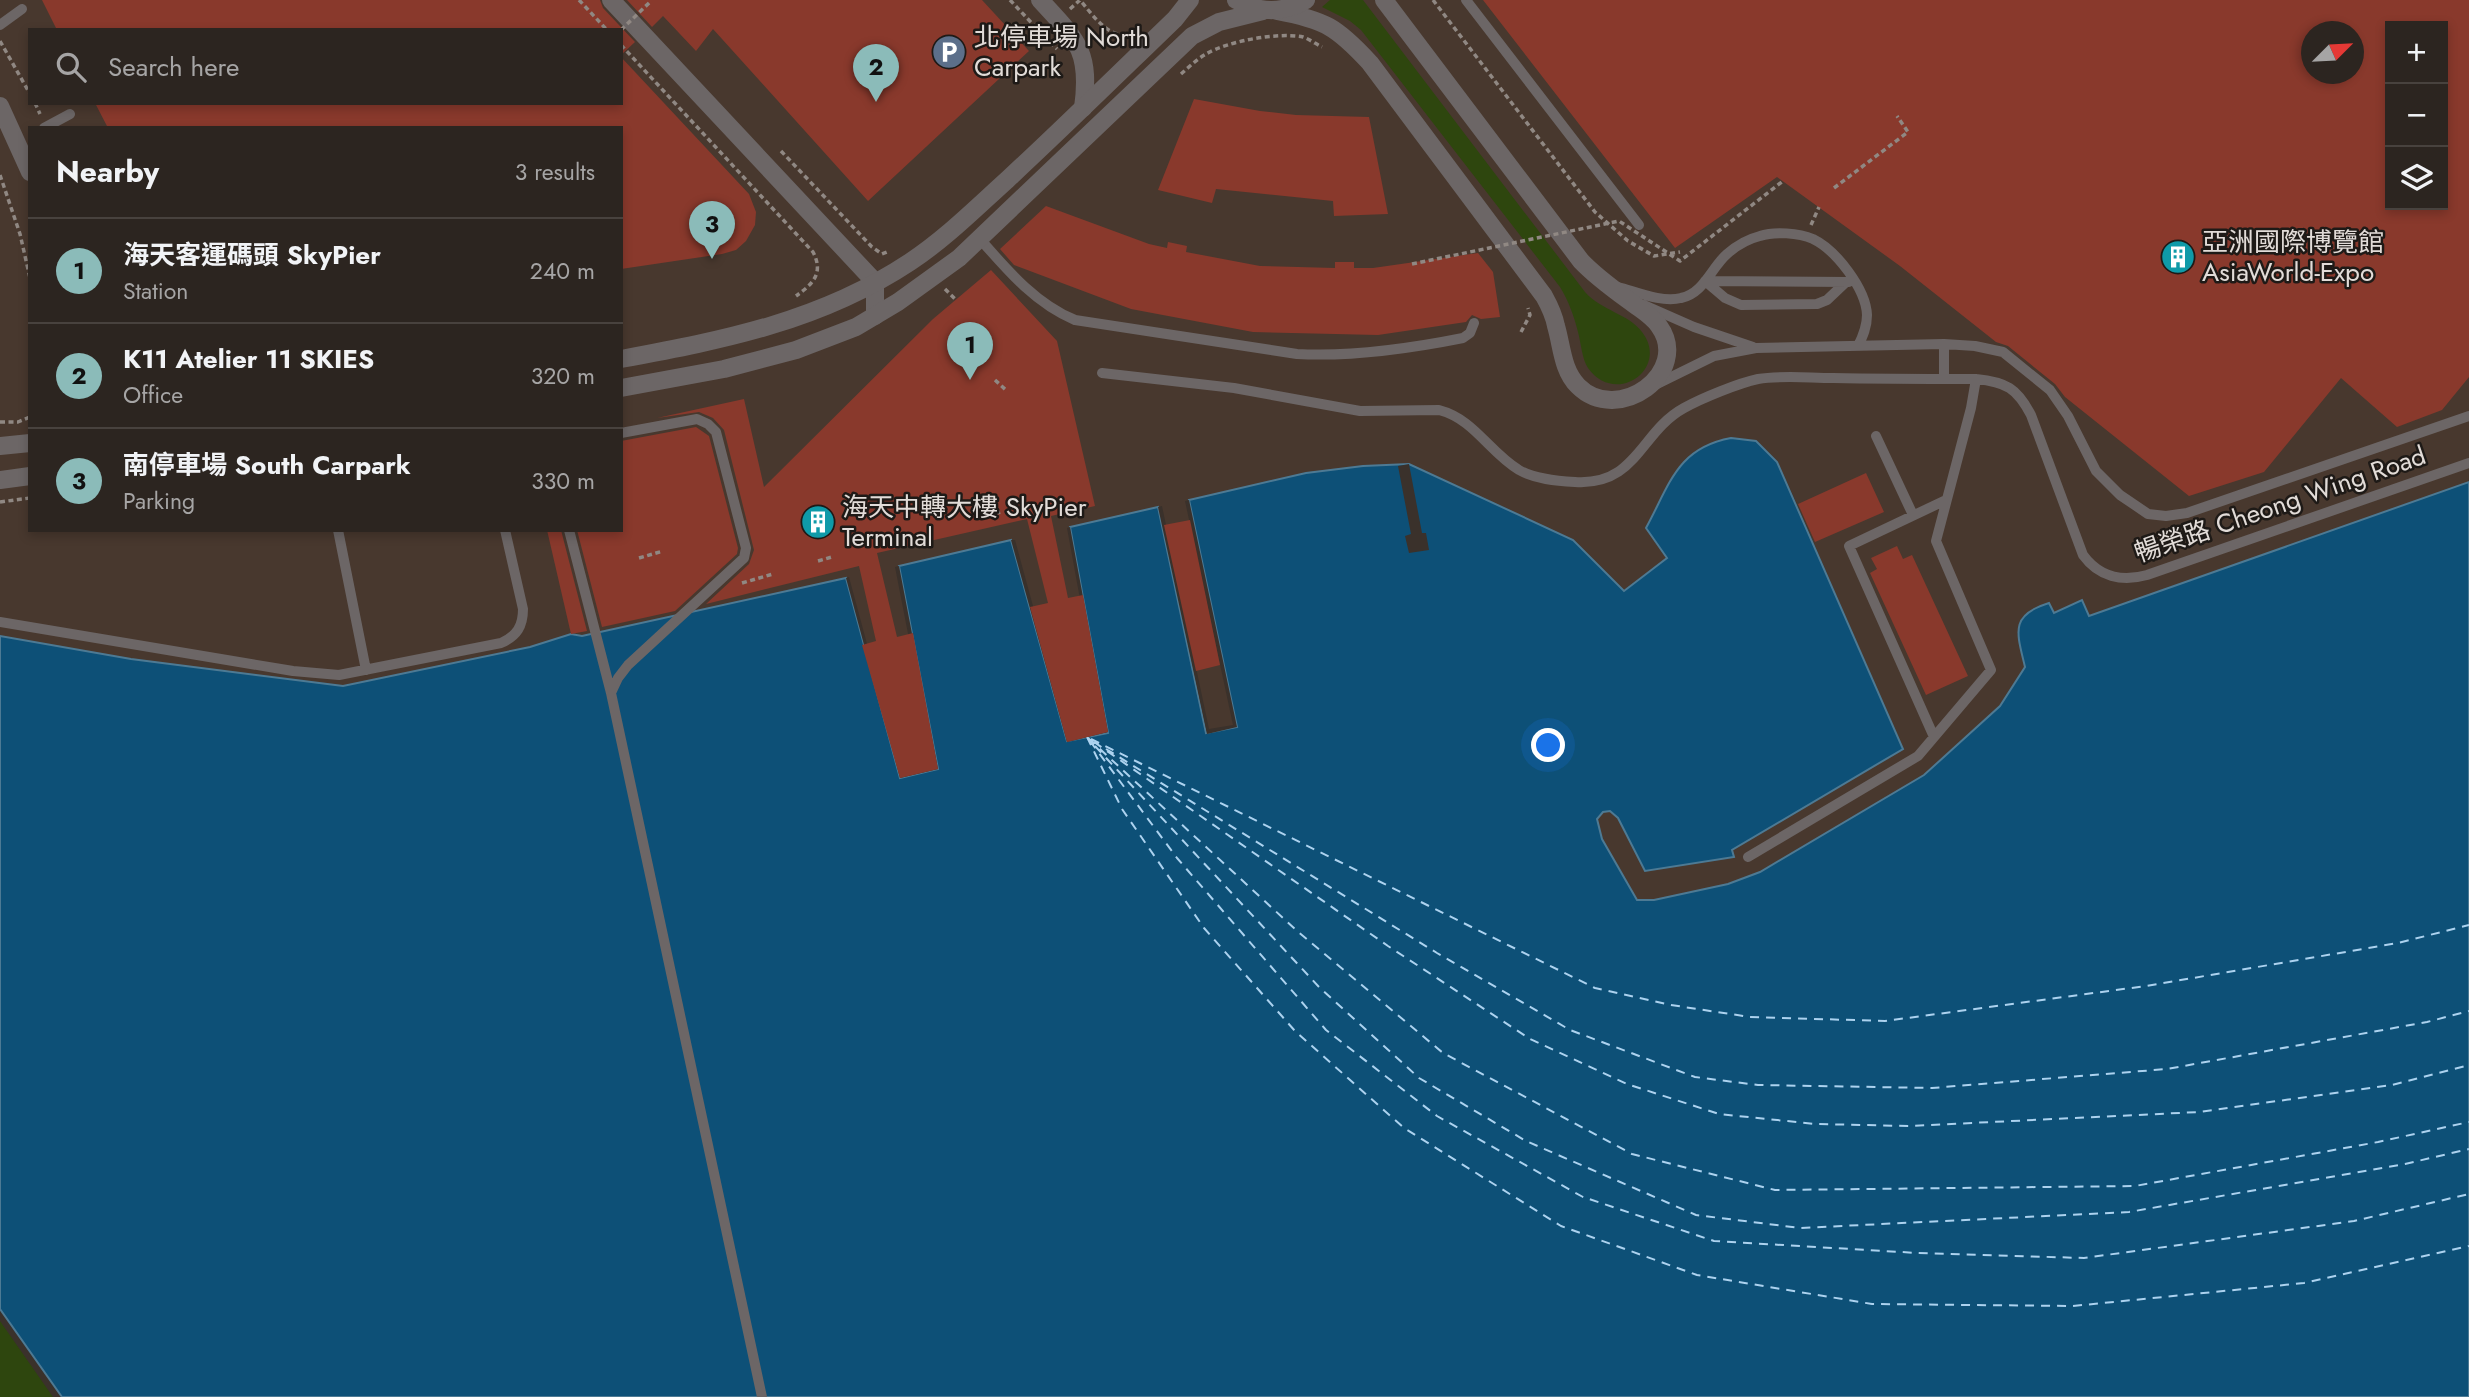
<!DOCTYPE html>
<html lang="en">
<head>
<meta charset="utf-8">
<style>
	:root { --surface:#2c2520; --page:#342d29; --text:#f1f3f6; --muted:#a6a5a5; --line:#48423e; --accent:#8bbbb9 }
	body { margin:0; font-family:Jost,"Noto Sans TC",sans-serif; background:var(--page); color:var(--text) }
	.controls { position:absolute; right:21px; top:21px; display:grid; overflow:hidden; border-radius:0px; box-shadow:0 4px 10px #0003 }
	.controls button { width:63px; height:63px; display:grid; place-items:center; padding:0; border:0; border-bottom:2px solid var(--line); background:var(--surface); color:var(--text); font:35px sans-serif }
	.compass { position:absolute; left:2301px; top:21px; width:63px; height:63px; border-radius:50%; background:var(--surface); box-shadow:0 4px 10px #0003; rotate:66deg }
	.you { position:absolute; left:1549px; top:746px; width:24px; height:24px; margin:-18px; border:5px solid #fff; border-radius:50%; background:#1a73e8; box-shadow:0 0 0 10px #1a73e833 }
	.badge { display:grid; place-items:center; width:46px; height:46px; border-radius:50%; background:var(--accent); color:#111; font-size:23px; font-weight:700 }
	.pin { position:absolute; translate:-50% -58px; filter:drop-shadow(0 2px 4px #0008) }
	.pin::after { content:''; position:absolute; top:37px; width:24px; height:21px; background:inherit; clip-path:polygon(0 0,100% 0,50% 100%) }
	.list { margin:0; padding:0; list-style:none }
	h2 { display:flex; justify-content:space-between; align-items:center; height:91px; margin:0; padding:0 28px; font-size:30px }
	h2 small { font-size:23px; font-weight:400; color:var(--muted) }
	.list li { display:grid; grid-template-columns:46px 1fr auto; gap:21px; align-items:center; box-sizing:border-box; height:105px; padding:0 28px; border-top:2px solid var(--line) }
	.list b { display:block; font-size:26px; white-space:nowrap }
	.list p { margin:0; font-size:23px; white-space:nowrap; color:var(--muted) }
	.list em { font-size:23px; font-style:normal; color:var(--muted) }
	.icon { flex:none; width:38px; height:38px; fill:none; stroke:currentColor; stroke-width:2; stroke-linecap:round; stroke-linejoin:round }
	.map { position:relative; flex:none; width:2469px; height:1397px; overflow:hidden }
	.search { position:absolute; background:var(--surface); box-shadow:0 4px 10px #0003; left:28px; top:28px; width:595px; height:77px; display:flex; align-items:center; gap:18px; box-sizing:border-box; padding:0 24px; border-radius:0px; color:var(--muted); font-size:26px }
	.panel { position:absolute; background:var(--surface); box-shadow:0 4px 10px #0003; left:28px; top:126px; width:595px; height:406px; border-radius:0px }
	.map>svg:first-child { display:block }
</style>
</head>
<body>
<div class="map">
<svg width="2469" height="1397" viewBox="0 0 2469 1397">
	<rect width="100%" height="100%" fill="#3a312b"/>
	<path fill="#48382e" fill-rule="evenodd" d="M0 0H2469V482L2088 617 2017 633 2025 667 2000 706 1924 775 1760 872 1728 884 1654 900H1636L1629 890 1602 839 1597 819 1603 812 1610 811 1618 818 1645 871 1733 857 1732 850 1903 749 1792 493 1777 462 1667 558 1624 591 1573 540 1409 464 1362 466 1306 473 1189 500 1237 727 1207 734 1108 732 913 633 900 778 846 578 581 636 571 634 568 639 343 686 131 659 0 636ZM2390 26H2443V205H2390ZM30 30H621V103H30ZM2312 32H2354V74H2312ZM30 128H621V530H30Z"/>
	<path fill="#2e460e" d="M1330 0H1363L1585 292C1602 311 1629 314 1642 332 1670 368 1616 407 1588 368 1582 359 1581 343 1578 332 1574 316 1569 302 1560 287L1361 30 1350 21 1322 7Z
		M0 1321 53 1397H0Z"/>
	<path fill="#0d5077" stroke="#4d7a94" stroke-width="2" d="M1731 438 1756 441 1777 462 1903 749 1732 850 1734 857 1645 871 1618 818 1610 811 1603 812 1597 819 1602 839 1637 900H1654L1728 884 1760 872 1924 775 2000 706 2025 667C2017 633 2009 615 2049 603L2054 613 2082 600 2089 616 2469 482V1397H62L0 1309V636L131 659 343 686 530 647 571 634 582 636 846 578 900 778 938 769 899 566 1011 540 1067 741 1108 733 1070 527 1158 507 1206 733 1237 727 1189 500 1306 473 1363 466 1409 464 1573 540 1624 591 1667 558 1646 528C1670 484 1677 448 1731 438Z"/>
	<path fill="#3a312b" d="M1409 464 1422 533H1426L1429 550 1409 553 1405 536 1411 534 1398 466Z
		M1189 500 1237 727 1207 734 1158 507 1162 506 1209 729 1233 725 1185 501Z
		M1070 527 1108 732 1067 742 1011 540H1015L1069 738 1104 730 1067 528Z
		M899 566 938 769 900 778 846 578 849 577 902 774 934 767 895 567Z"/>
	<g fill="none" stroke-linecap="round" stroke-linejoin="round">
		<path stroke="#acd2ef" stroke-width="2" stroke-dasharray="9 7" stroke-linecap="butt" d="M1087 737 1122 809 1204 928 1295 1031 1404 1128 1561 1226 1697 1275 1872 1304 2073 1306 2304 1283 2469 1246
			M1088 738 1296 930 1443 1053 1632 1154 1775 1190 2135 1186 2378 1142 2469 1122
			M1091 739 1595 988 1671 1005 1750 1017 1885 1021 2146 986 2398 943 2469 925
			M1090 741 1177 858 1326 1030 1437 1116 1583 1197 1714 1241 1918 1253 2084 1258 2354 1221 2469 1194
			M1094 742 1388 946 1530 1039 1627 1084 1719 1114 1815 1124 1909 1126 2199 1112 2392 1085 2469 1065
			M1095 746 1319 987 1419 1078 1526 1141 1696 1215 1800 1228 2129 1212 2405 1164 2469 1149
			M1106 749 1437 953 1570 1030 1695 1077 1758 1085 1932 1088 2167 1069 2427 1022 2469 1011"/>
	</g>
	<path fill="#89392c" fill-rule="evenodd" d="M42 0H600L603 8 635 42 621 55V30H57Z
		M627 0H982L1029 51 868 201 713 29 696 51 663 16 652 27Z
		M1483 0H2469V377L2442 410 2397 427 2341 378 2264 472 2189 496 2065 397 2055 384 2008 346 1996 342 1900 266 1777 177 1675 248ZM2390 26H2443V205H2390ZM2312 32H2354V74H2312Z
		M621 57 749 194 756 212 755 225 746 241 736 250 722 254 621 269V128H108L95 103H621Z
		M1194 99 1260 111 1296 115 1369 117 1388 214 1334 216 1333 201 1216 189 1212 203 1158 190Z
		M1046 206 1149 244 1167 248 1168 242 1187 246 1186 252 1260 266 1335 268V262H1354V268H1373L1478 253 1493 272 1500 317 1481 319 1472 315 1466 322 1378 335 1253 332 1131 309 1014 265 1000 249Z
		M991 270 1057 341 1095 506 1051 516 1068 598 1083 595 1108 732 1067 742 1030 607 1048 603 1027 519 877 553 897 637 913 633 938 769 900 778 862 645 876 641 859 566 706 604 749 564 754 550 724 430 713 418 699 412 657 418 744 399 764 487 933 319Z
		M696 427 709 436 738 548 737 554 675 611 602 627 577 530H621V441Z
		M1866 473 1884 512 1815 542 1798 504Z
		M1190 520 1220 665 1196 671 1164 525Z
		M547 530H561L587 631 571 634Z
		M1897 546 1903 559 1912 555 1968 676 1926 695 1870 573 1877 569 1871 558Z"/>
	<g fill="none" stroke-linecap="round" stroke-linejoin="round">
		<path stroke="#908883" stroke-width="3.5" stroke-dasharray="5 3.5" stroke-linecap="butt" d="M579 0 607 30
			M1010 0 1042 34
			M1433 0 1595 212 1628 241 1654 256 1680 252
			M1070 9 1080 0C1093 15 1112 45 1135 31
			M1046 30 1042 34 1057 49
			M0 41 30 94
			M621 45 813 252C824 273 813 284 796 296
			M1181 74C1189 67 1197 59 1206 54 1228 41 1278 32 1303 37 1309 39 1316 44 1322 47
			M35 103 40 114
			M781 151 872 247 882 254 887 252
			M0 175 20 234 30 278
			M1834 188 1908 132 1897 116
			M1811 225 1819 207
			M945 289 955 299
			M965 324 981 341
			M1521 332 1530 315 1528 308
			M995 380 1007 391
			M0 422H18L30 417
			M0 502 30 498
			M987 515 1001 512
			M639 558 663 551
			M818 561 832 557
			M742 583 773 574"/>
		<path stroke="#6c6666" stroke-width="10" d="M1466 0 1639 225
			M0 25 22 9
			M44 128 70 114
			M980 239C1008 271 1036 304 1075 320L1297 354C1352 357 1408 349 1463 338L1470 333 1474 323
			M1705 281 1725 298 1741 305 1817 304 1827 300 1846 282
			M1705 281 1849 282
			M1618 287C1637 292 1662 303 1681 298 1704 293 1711 268 1727 254 1736 246 1748 239 1760 236 1774 231 1799 233 1813 239 1836 250 1866 289 1867 315 1867 327 1863 336 1858 346
			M1644 305 1694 327 1753 347
			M1944 344V379
			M1102 373 1234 388 1360 411 1439 410C1474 419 1489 452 1519 470 1535 479 1556 481 1575 482 1637 486 1640 432 1684 408 1702 398 1739 383 1758 379 1782 375 1809 378 1833 378 1881 379 1928 379 1976 379 2006 382 2017 388 2031 415L2083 555C2099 577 2122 582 2147 575L2469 463
			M1655 385 1714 356 1756 348 1944 344 1975 346 2003 352 2050 390 2068 416 2096 471 2120 495 2148 514 2166 516 2187 513 2469 416
			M1876 436 1913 515
			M338 530 366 670
			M569 530 611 693 618 678 628 665 744 558 746 548 716 432 708 424 697 419 621 433
			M0 622 293 671 339 675 501 643C517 636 523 626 523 609L505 530
			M611 693 762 1397
			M1934 737 1849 546 1946 500
			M1748 857 1918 756 1991 670 1936 541 1971 408 1976 379"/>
		<path stroke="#6c6666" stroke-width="18" d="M611 0 875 282V316
			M1040 0C1077 40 1091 51 1083 108
			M1277 11C1325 20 1337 27 1370 63L1544 296C1549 305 1554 315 1556 326 1562 346 1562 370 1578 386 1618 426 1692 372 1659 326 1653 317 1643 311 1635 305 1616 291 1597 278 1581 261L1384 0"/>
		<path stroke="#6c6666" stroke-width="18" d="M1236 0C1259 13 1282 14 1306 0
			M0 106 30 172
			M621 359C724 340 821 321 910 262 945 239 976 208 1007 180 1064 127 1119 73 1175 19L1190 0
			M621 388 724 369 796 350 856 327 898 302 959 258 1192 36 1219 22 1263 11
			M0 446 30 443
			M0 480 30 476"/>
		<path stroke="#908883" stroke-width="3.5" stroke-dasharray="5 3.5" stroke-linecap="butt" d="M621 30 650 2
			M1412 264 1619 221 1680 261 1783 181"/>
	</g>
	<defs>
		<g id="parking-disc" transform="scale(1.75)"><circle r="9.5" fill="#5c6f8a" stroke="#1e1a17"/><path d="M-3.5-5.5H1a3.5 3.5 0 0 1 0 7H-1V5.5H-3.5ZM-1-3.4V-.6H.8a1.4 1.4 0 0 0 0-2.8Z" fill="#fff"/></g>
		<g id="building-disc" transform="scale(1.75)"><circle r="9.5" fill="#0f9aa8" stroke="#1e1a17"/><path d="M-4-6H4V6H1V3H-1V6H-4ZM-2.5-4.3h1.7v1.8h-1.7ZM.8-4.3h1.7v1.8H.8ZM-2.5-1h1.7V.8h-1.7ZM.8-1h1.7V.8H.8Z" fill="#fff"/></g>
	</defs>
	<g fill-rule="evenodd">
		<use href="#parking-disc" x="949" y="52"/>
		<use href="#building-disc" x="2178" y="257"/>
		<use href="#building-disc" x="818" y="522"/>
	</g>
	<g text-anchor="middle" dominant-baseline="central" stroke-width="5" stroke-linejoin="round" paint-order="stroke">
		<g font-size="26" fill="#e2dcd8" stroke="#1e1a17" text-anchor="start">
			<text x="974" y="37">北停車場 North<tspan x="974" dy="30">Carpark</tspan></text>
			<text x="2202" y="242">亞洲國際博覽館<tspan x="2202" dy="30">AsiaWorld-Expo</tspan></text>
			<text x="842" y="507">海天中轉大樓 SkyPier<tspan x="842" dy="30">Terminal</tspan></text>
		</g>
		<g font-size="26" fill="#e2dcd8" stroke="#1e1a17">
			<text transform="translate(2280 504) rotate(-19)">暢榮路 Cheong Wing Road</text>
		</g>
	</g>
</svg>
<div class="controls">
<button>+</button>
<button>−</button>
<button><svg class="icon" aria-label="layers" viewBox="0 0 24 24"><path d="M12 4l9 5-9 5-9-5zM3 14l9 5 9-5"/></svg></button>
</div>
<svg class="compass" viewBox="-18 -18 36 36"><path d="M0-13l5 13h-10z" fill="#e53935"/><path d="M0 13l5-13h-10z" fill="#a6a5a5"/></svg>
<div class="you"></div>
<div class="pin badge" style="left:970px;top:380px">1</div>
<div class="pin badge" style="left:876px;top:102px">2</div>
<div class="pin badge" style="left:712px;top:259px">3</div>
<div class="search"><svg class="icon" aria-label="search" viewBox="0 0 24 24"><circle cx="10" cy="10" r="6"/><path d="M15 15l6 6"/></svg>Search here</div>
<section class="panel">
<h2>Nearby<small>3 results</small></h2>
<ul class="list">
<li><span class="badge">1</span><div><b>海天客運碼頭 SkyPier</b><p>Station</p></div><em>240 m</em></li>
<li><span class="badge">2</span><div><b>K11 Atelier 11 SKIES</b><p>Office</p></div><em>320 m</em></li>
<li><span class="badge">3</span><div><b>南停車場 South Carpark</b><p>Parking</p></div><em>330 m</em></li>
</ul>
</section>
</div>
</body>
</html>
